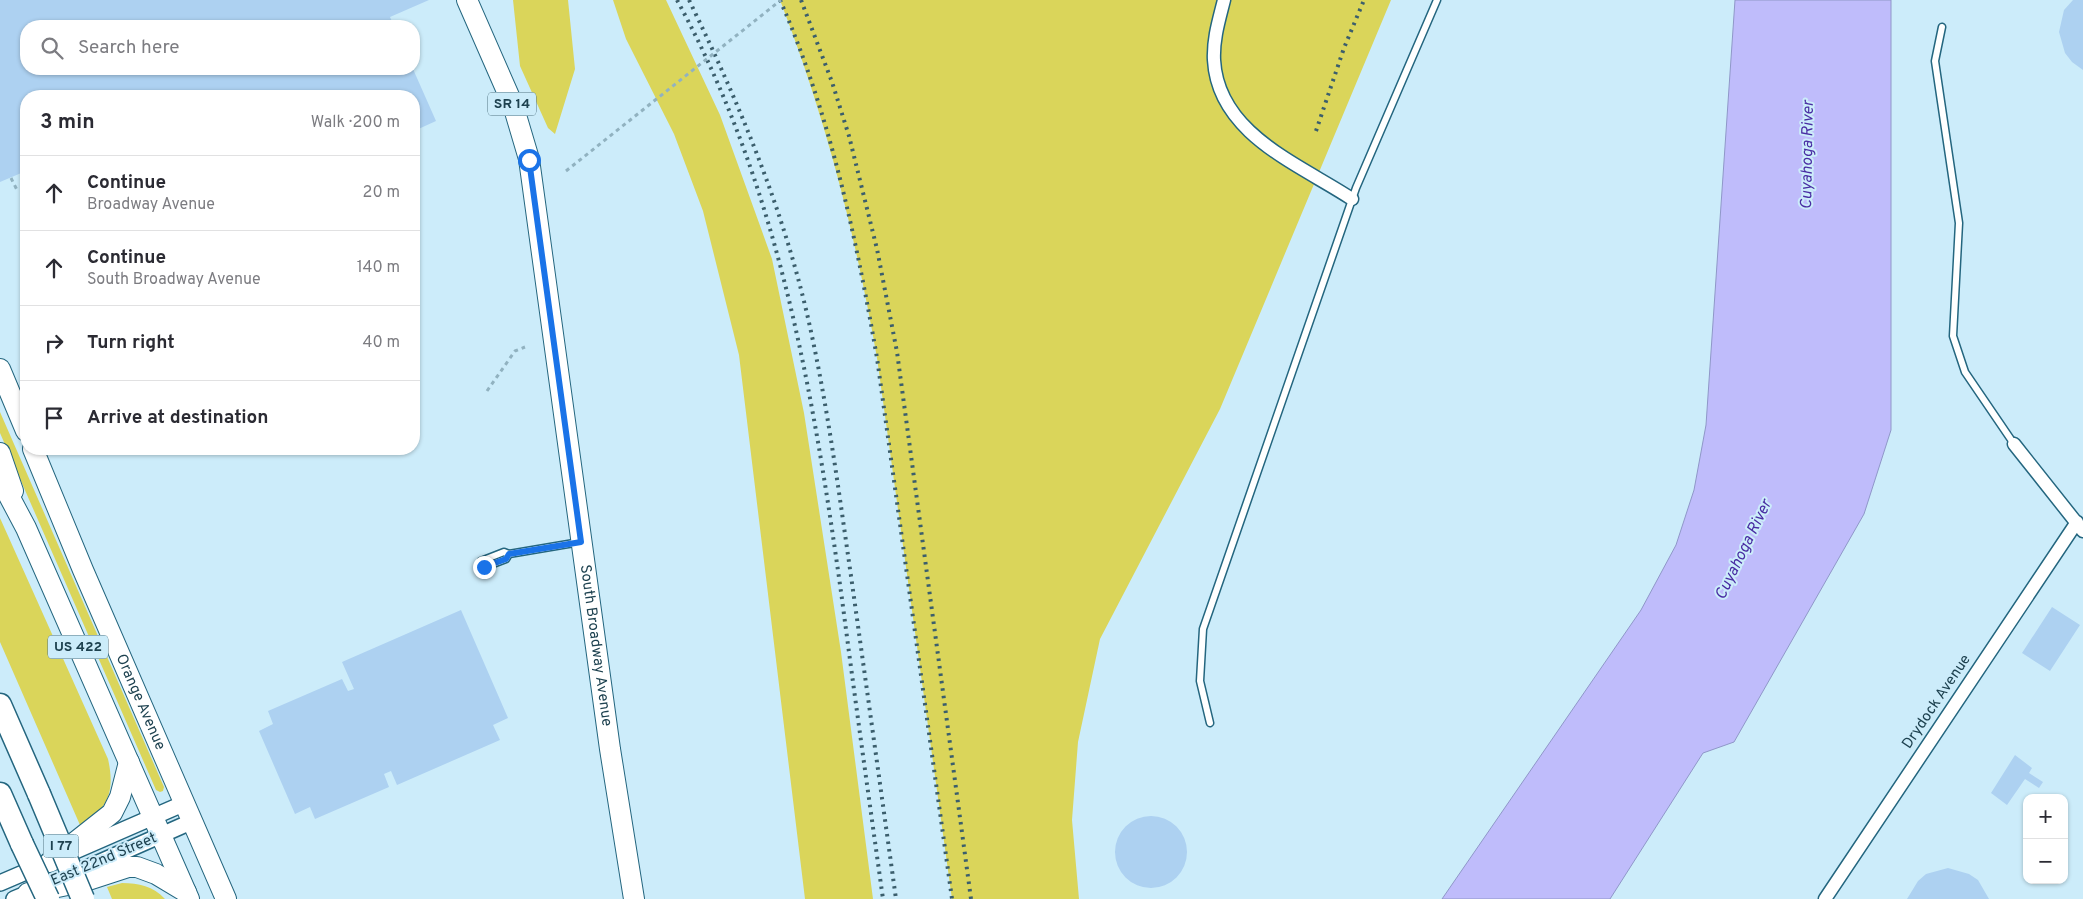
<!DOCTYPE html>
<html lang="en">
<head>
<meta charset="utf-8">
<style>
	:root { --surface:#fff; --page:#f2f2f3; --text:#2b2b33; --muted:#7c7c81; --line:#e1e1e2 }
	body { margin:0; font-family:Overpass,sans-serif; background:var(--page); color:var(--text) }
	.controls { position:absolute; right:15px; bottom:15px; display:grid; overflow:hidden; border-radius:10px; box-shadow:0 1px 4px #0004 }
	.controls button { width:45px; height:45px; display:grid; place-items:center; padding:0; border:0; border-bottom:1px solid var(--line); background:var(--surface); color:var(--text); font:25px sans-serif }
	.stop { position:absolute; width:15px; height:15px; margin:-11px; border:4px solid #1a73e8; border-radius:50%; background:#fff }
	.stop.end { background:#1a73e8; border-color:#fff; box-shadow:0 1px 5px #0008 }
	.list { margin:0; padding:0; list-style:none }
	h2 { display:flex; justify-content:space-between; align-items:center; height:65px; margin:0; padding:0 20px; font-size:21px }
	h2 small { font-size:16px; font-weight:400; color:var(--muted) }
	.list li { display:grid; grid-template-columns:32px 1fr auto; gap:15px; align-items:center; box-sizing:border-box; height:75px; padding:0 20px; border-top:1px solid var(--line) }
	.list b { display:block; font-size:19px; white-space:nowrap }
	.list p { margin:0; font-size:16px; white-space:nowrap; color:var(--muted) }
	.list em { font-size:16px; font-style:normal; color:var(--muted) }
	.icon { flex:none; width:28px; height:28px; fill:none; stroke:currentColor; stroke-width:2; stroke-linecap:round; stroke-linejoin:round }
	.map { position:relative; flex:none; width:2083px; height:899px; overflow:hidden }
	.search { position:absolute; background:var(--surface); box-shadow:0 1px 4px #0004; left:20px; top:20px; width:400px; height:55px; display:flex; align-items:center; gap:12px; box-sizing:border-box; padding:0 18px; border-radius:20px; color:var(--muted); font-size:19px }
	.panel { position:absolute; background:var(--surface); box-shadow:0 1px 4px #0004; left:20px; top:90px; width:400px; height:365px; border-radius:20px }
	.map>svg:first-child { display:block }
</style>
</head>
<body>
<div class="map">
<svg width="2083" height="899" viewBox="0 0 2083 899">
	<rect width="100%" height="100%" fill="#ccecfa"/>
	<path fill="#dad55a" d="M513 0H568L575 69 555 134 548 128 520 66Z
		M613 0H666L720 115 772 259 804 413 841 652 873 899H805L739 355 703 211 674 134 626 39Z
		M780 0H1391L1220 409 1100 639 1078 742 1072 820 1079 899H952L877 358C855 232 826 119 780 0Z
		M0 412 164 787 163 791 160 792 156 790 0 433Z
		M0 518 108 759C115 790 109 810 80 825L0 642Z
		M122 883C139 883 153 886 165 899H112L107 887Z"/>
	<path fill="#bfbcfb" stroke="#8f97c8" d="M1735 0H1891V430L1864 514 1734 742 1703 753 1610 899H1442L1641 610 1676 545 1694 490 1706 425Z"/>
	<path fill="#add1f1" d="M0 0H429L390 17 394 26H26V69H413L436 121 414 131V96H26V171L0 182Z
		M2073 0H2083V70L2072 62 2065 53 2059 32 2064 10Z
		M2052 607 2080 625 2050 671 2022 653Z
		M461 610 508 718 493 725 500 740 397 785 391 771 384 774 389 787 315 819 310 807 295 814 259 731 273 724 268 711 342 679 348 691 354 689 342 662Z
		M2015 755 2032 768 2029 773 2043 782 2039 788 2025 779 2007 805 1991 793Z
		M1115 852a36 36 0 1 1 72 0a36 36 0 1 1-72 0Z
		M1948 868 1969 874 1978 880 1989 899H1907L1918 881 1926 874Z"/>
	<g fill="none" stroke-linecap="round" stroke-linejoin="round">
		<g stroke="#24667f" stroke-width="9">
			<path id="service" d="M1942 27 1935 61 1959 223 1953 336 1965 372 2014 444
				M509 554 506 559 485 567 481 565V561L504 552 509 554 580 542
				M1210 723 1200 681 1203 629 1356 188 1437 0"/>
		</g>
		<g stroke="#24667f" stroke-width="15">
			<path id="minor" d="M1224 0C1219 20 1213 39 1214 60 1218 134 1299 164 1352 199
				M2014 444 2083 531
				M1825 899 2077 522"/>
		</g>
		<g stroke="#24667f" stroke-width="18">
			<path id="tertiary" d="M68 854 185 803
				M64 878 193 821
				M0 883 42 865
				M14 899 38 889"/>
		</g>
		<g stroke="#24667f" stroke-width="22">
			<g id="primary">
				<path id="s1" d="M467 0 513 105 529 159 610 749 634 899"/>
				<path d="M0 369 26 431"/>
				<path id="s2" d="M33 449 83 570 226 899"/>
				<path d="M0 453 13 491"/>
				<path d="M0 479 26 528 189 899"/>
				<path d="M50 862 112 813 120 797 129 762"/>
				<path d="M28 893 82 882 128 867H137L156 874 186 892"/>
			</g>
		</g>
		<g stroke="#24667f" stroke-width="25">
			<path id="motorway" d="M0 705 39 794
				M0 794 22 844"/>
		</g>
		<path stroke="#91b2c0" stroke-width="3" stroke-dasharray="4 4" stroke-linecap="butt" d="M11 178 18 192
			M487 391 515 351 525 347"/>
		<use href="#service" stroke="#fff" stroke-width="6"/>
		<use href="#minor" stroke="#fff" stroke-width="12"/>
		<use href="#tertiary" stroke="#fff" stroke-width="15"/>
		<use href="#primary" stroke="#fff" stroke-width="20"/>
		<use href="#motorway" stroke="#fff" stroke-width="22"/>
		<path stroke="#3b5e6c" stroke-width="4" stroke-dasharray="2.5 5" stroke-linecap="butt" d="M677 0C779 187 813 391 842 599 855 699 869 799 883 899
			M689 0C740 105 785 213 810 327 828 409 839 493 851 576 866 683 881 791 896 899
			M780 0C830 114 856 237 877 358L952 899
			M801 0 832 82 849 136 877 249 897 352 971 899
			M1316 131 1344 48 1364 0"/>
		<g stroke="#24667f" stroke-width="25" stroke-linecap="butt">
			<path id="motorway-bridge" d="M39 794 83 899
				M22 844 48 899"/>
		</g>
		<path stroke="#91b2c0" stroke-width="3" stroke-dasharray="4 4" stroke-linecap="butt" d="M566 171 781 0"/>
		<use href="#motorway-bridge" stroke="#fff" stroke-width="22"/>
	</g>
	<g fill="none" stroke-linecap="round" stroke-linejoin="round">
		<path stroke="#1a73e8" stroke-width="6" d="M484 567 506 559 509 554 581 542 529 160"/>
	</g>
	<g text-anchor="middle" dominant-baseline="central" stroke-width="4" stroke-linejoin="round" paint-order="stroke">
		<g fill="#ccecfa" stroke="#527583" stroke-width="1">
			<rect x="488" y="92.5" width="48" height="23" rx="4"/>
			<rect x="48" y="635.5" width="60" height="23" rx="4"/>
			<rect x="43.5" y="834.5" width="35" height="23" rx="4"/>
		</g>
		<g font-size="14" font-weight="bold" fill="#1e4250">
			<text x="512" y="104">SR 14</text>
			<text x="78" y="647">US 422</text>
			<text x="61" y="846">I 77</text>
		</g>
		<g font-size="15" fill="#1e4250" stroke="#ccecfa">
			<text stroke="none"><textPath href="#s1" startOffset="662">South Broadway Avenue</textPath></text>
			<text stroke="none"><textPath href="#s2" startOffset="275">Orange Avenue</textPath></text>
			<text transform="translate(1937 702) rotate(-56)">Drydock Avenue</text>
			<text transform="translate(104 860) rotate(-23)">East 22nd Street</text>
		</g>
		<g font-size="16" font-style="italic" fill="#492da3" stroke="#ccecfa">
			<text transform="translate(1808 155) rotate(-89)">Cuyahoga River</text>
			<text transform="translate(1744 550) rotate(-64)">Cuyahoga River</text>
		</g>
	</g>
</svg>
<div class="controls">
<button>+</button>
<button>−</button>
</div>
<div class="stop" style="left:529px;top:160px"></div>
<div class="stop end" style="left:484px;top:567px"></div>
<div class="search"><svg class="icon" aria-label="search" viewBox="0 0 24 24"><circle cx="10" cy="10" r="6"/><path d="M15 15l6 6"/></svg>Search here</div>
<section class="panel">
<h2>3 min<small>Walk · 200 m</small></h2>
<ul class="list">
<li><svg class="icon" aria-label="ahead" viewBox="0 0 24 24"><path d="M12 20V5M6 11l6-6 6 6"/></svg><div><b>Continue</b><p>Broadway Avenue</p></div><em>20 m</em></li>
<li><svg class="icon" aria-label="ahead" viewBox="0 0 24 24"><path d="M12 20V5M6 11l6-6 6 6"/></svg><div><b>Continue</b><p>South Broadway Avenue</p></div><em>140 m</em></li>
<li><svg class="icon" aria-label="right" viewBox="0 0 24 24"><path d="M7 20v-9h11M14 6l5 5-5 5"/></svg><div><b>Turn right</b></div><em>40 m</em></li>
<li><svg class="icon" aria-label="arrive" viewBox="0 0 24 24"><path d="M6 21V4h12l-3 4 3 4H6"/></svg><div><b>Arrive at destination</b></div></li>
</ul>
</section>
</div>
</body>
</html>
